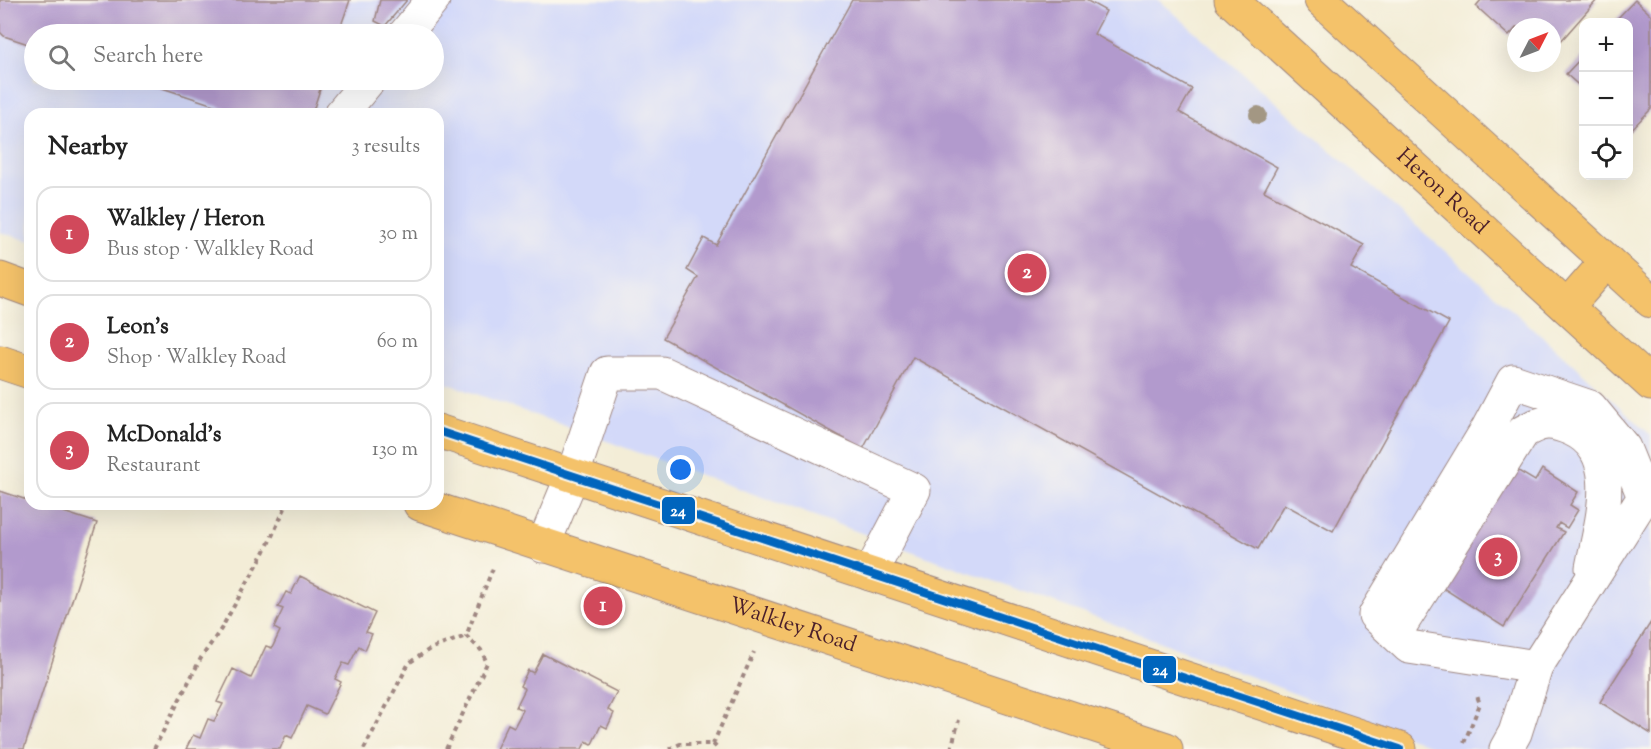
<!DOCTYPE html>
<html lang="en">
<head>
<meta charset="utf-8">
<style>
	:root { --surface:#fff; --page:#f2f2f2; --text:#222; --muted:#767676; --line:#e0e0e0; --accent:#d1495b }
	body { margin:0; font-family:"Sorts Mill Goudy",serif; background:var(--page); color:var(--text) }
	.controls { position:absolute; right:18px; top:18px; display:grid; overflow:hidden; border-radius:12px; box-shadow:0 6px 24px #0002 }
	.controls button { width:54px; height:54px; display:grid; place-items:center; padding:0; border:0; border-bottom:2px solid var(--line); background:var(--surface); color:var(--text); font:30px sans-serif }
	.compass { position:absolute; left:1507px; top:18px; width:54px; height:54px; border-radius:50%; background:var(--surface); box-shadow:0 6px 24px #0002; rotate:48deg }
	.you { position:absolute; left:681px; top:470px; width:21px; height:21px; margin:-15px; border:4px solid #fff; border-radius:50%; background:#1a73e8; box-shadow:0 0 0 9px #1a73e833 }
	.badge { display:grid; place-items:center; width:39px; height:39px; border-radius:50%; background:var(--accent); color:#fff; font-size:20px; font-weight:700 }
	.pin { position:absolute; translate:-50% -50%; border:3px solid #fff; box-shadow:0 2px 6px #0006 }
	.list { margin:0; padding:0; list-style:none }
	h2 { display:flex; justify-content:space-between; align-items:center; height:78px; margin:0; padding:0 24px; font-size:26px }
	h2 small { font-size:20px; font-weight:400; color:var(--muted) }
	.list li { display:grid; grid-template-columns:39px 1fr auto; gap:18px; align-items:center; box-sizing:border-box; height:96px; margin:0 12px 12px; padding:0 12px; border:2px solid var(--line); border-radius:18px }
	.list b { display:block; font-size:22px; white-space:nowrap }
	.list p { margin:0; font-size:20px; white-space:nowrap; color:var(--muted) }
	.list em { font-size:20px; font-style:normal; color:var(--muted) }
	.icon { flex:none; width:33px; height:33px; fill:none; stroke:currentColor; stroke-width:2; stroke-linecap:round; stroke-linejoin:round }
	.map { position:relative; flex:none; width:1651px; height:749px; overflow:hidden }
	.search { position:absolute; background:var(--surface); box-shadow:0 6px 24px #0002; left:24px; top:24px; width:420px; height:66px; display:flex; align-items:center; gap:15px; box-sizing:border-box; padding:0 21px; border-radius:33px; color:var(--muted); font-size:22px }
	.panel { position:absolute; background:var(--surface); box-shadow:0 6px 24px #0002; left:24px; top:108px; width:420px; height:402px; border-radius:18px }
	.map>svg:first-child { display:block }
</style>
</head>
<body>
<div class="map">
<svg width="1651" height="749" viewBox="0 0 1651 749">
	<rect width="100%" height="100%" fill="#fbf7ec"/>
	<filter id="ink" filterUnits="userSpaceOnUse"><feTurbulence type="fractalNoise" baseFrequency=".0167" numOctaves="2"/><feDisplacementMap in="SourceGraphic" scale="12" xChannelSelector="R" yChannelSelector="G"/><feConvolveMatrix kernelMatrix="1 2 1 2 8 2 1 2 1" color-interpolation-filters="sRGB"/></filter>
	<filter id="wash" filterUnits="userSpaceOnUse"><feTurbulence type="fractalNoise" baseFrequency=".008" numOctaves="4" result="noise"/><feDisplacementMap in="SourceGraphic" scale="24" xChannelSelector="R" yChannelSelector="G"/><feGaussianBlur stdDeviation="1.35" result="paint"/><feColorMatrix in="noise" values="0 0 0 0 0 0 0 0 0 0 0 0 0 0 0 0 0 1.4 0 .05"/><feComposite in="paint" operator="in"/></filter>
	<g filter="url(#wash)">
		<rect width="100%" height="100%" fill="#f3edd7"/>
		<path fill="#d3d9f9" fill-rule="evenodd" d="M0 0H1159L1545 339 1651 435V749H1439L1108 622 438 380V114H30V241L0 232ZM34 34H434V80H34Z"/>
		<g id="blocks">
			<path fill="#b29acd" d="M0 0H350L338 34H34V46L4 36 0 32Z
				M380 0H407L385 26 375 21Z
				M852 0H1086L1106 11 1094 34 1192 89 1179 112 1277 167 1264 191 1364 245 1351 268 1449 322 1333 531 1284 504 1258 549 913 357 863 449 663 338 698 277 687 270 704 238 716 245Z
				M1481 0H1597L1552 51V27H1516V30L1515 29 1509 36 1476 6Z
				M1635 0 1651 15V109L1628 133V22H1614Z
				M1584 55V90L1566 74Z
				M138 80H323L312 114H241Z
				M1507 464 1535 481 1542 469 1578 492 1570 505 1578 510 1567 528 1559 523 1556 528 1564 532 1504 627 1432 581Z
				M0 491 30 501V504H39L97 523 24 749H0Z
				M300 576 375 613 366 632 372 634 365 650 359 646 349 665 343 663 335 679 341 682 325 714 307 706 292 738 286 735 280 749H186L193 735 200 738 208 719 214 721 223 704 217 702 233 669 251 678 266 646 272 648 280 631 274 628 283 609 278 607 286 592 291 594Z
				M1651 622V734L1600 702Z
				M543 654 617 692 608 710 614 713 607 728 601 725 592 744 586 741 582 749H496L508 724 514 727 523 710 516 707 525 689 520 686 528 670 533 673Z"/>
		</g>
	</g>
	<g filter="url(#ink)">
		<use href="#blocks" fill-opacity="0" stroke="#9e8681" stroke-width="1.5"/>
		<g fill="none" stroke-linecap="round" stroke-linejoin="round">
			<g stroke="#9e8681" stroke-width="35">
				<path id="minor" d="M405 34 433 0
					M341 114 369 80
					M1513 381 1590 407 1624 448 1644 497 1536 667 1409 647 1375 615 1488 428Z
					M543 546 573 474 607 373H662L914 490 870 574
					M1395 634 1523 432C1542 421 1550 420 1571 429 1625 453 1600 524 1592 568
					M1506 749 1515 733 1536 667"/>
			</g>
			<g stroke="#9e8681" stroke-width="35">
				<g id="major">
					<path id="s1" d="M1231 0 1651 384"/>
					<path d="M1321 0 1651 301"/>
					<path d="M0 279 30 290"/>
					<path d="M1567 307 1607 261"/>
					<path d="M0 362 30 372"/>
					<path d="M438 431 1400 749"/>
					<path id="s2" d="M420 504 1166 749"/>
				</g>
			</g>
			<path stroke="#9e8681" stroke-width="4" stroke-dasharray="4.5 4.5" stroke-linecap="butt" d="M1464 743 1480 704 1477 696
				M713 744 718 749
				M154 749 201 658 221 629 265 551 287 504
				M364 749 409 663 430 649 466 636
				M446 749 487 663 481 650 466 636 493 568
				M669 749 680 744H713L754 652
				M951 749 959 720"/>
			<use href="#minor" stroke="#fff" stroke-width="33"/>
			<use href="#major" stroke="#f4c26a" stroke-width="33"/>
			<g stroke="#fbf7ec" stroke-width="12">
				<path id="bus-1" d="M438 431 1400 749"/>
			</g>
			<use href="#bus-1" stroke="#0065bd" stroke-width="8"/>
		</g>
		<circle fill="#a39783" cx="1258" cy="115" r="9"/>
	</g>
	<g text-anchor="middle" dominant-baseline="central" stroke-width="6" stroke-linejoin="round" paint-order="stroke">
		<g font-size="22" fill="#4a1f2b" stroke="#fbf7ec">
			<text stroke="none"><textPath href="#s1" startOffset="285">Heron Road</textPath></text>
			<text stroke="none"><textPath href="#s2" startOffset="392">Walkley Road</textPath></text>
		</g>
	</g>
	<g stroke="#fbf7ec" stroke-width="2">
		<rect x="661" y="496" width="35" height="29" rx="6" fill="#0065bd"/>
		<rect x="1142" y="655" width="35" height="29" rx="6" fill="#0065bd"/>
	</g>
	<g font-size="16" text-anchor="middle" font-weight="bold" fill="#fff">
		<text x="678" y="516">24</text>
		<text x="1160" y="675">24</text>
	</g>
</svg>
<div class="controls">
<button>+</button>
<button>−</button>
<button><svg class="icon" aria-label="locate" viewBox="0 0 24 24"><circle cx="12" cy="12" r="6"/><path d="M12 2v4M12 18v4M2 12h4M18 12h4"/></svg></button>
</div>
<svg class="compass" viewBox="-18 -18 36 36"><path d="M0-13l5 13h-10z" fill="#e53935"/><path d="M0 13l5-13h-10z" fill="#767676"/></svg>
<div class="you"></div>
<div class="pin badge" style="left:603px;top:606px">1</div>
<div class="pin badge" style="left:1027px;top:273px">2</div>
<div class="pin badge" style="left:1498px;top:557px">3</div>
<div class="search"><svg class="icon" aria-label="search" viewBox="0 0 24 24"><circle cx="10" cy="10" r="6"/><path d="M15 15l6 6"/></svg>Search here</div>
<section class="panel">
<h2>Nearby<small>3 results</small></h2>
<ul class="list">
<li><span class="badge">1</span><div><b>Walkley / Heron</b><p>Bus stop · Walkley Road</p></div><em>30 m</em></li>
<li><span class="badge">2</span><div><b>Leon's</b><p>Shop · Walkley Road</p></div><em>60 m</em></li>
<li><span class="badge">3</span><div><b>McDonald's</b><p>Restaurant</p></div><em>130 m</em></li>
</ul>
</section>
</div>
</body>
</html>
